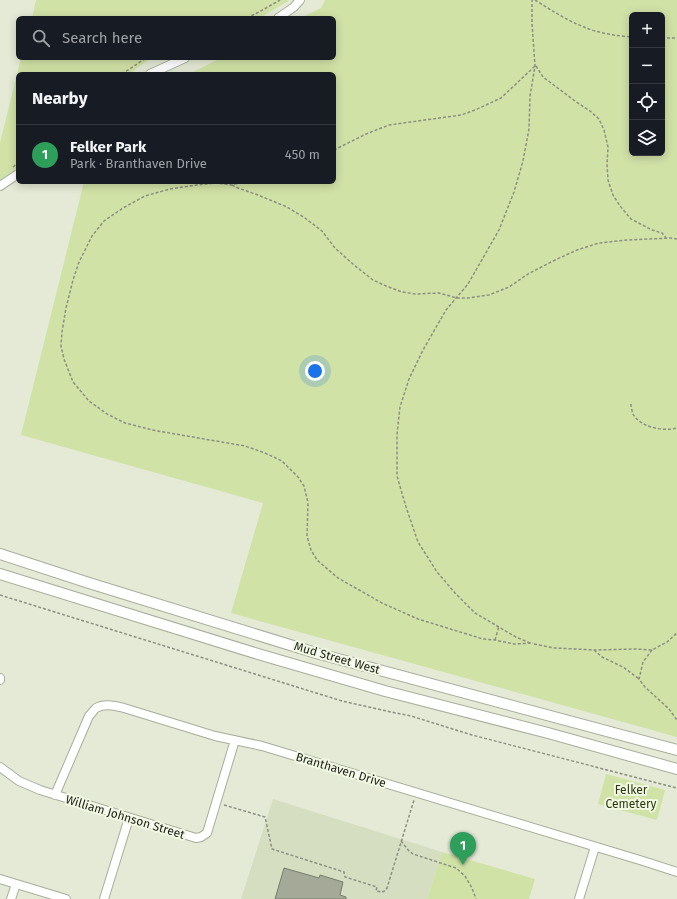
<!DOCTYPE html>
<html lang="en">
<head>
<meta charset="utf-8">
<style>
	:root { --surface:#171b24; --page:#20242c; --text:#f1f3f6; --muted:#9ea1a6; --line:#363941; --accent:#b45309 }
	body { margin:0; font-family:"Fira Sans",sans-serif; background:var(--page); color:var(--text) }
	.controls { position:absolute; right:12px; top:12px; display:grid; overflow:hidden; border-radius:6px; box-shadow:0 2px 10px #0003 }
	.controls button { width:36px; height:36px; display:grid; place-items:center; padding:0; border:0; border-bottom:1px solid var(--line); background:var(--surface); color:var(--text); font:20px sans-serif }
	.you { position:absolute; left:315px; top:371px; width:14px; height:14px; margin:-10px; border:3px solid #fff; border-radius:50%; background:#1a73e8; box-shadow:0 0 0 6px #1a73e833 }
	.badge { display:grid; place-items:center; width:26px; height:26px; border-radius:50%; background:var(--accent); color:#fff; font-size:13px; font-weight:700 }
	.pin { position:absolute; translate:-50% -33px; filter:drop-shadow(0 1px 2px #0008) }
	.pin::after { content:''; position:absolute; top:21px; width:14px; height:12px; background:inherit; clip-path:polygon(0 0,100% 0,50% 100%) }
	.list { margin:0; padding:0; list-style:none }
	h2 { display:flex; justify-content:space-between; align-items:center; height:52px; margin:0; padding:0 16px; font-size:17px }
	h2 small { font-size:13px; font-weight:400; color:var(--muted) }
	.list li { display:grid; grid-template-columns:26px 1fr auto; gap:12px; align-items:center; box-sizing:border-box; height:60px; padding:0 16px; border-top:1px solid var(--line) }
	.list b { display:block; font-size:15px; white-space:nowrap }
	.list p { margin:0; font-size:13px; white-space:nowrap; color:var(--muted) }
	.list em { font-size:13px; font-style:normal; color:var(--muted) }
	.icon { flex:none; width:22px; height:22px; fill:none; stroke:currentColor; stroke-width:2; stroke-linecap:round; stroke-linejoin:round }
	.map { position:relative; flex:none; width:677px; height:899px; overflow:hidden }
	.search { position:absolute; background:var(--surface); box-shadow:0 2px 10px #0003; left:16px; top:16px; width:320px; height:44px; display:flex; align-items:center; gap:10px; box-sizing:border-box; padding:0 14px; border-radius:6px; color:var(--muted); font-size:15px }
	.panel { position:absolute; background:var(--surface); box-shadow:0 2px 10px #0003; left:16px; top:72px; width:320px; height:112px; border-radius:6px }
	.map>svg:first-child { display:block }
</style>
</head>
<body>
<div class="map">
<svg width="677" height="899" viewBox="0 0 677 899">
	<rect width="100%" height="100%" fill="#e4ead5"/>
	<path fill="#d6dec2" d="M273 799 442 852 427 899H241Z"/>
	<path fill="#d1e2a7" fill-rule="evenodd" d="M36 0H289L287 2 259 18H32Z
		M325 0H677V737L231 613 263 503 21 435 84 182H334V74H189L221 58H334V18H301L321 8ZM632 15H662V153H632Z
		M21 58H153L150 59 129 74H18V167L0 180V143Z
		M606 774 665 790 657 820 598 804Z
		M442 852 535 879 529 899H427Z"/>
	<path fill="#a4aa97" stroke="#777d6b" d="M284 868 319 878 320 875 343 882 340 895 346 897V899H275Z"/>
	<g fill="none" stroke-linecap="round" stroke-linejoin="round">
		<g stroke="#a8ae9b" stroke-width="10">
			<path id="minor" d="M278 18 294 7 300 0
				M150 74 185 58
				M0 186 18 174
				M0 680V678
				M0 767 19 781 40 790 196 838 201 837 207 833 235 740
				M55 795 89 716C91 714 94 710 96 708 105 703 115 706 124 708L215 736 262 746 643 861 677 872
				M0 879 66 899
				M11 899 16 884
				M104 899 129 818
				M579 899 595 847"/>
		</g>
		<g stroke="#a8ae9b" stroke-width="12">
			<path id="major" d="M0 554 89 583 316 653 677 750
				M0 574 258 654 385 691 548 733 677 769"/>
		</g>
		<path stroke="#8b8f81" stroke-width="1.5" stroke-dasharray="3 2" stroke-linecap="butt" d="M535 0C551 10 566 20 584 27 597 33 617 36 632 37
			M247 18 259 12 280 0
			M662 38H677
			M536 66 543 77 575 101 590 111 599 119 604 130 608 147 607 164 608 180 613 195 620 206 631 219 652 230 662 233 666 238
			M122 74 146 58
			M334 150 366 134 389 125 461 115 475 110 501 98 535 66
			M13 167 18 163
			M242 182 232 185 216 183 196 185 170 189 145 196 123 208 104 221 92 236 79 262 73 280 66 308 62 332 61 346 64 359 73 382 89 401 107 414 125 423 152 430 245 446 265 453 282 461 298 477 304 486 308 503 307 536 311 550 317 560 338 578 382 603 418 619 483 639 495 640 514 644 533 643
			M232 185 238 188 258 195 287 207 305 218 322 231 335 248 354 265 373 280 386 286 402 292 415 294 439 293 457 298H468L489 295 509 287 528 274 555 260 577 250 599 243 627 240 671 238 677 239
			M631 404C631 407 632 411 633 414 640 427 663 432 677 428
			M0 595 342 701 391 712 411 716 472 735 677 788
			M495 640 499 626
			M530 643 516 637 475 613 456 594 437 572 418 542 406 507 397 476V434L400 407 409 379 423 350 446 310 468 284 499 230 514 192 523 161 529 129 530 96 535 66 532 23V0
			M534 644 554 648 576 649 594 650 636 649 652 650 667 642 677 633
			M594 650 602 657 623 667 639 679
			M652 650 643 662 639 679 645 687 669 709 677 720
			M224 805 265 817 272 849 344 872 345 877 377 887 376 891C381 892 384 893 387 888L414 800
			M401 841 409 851 413 854 456 868 465 876 472 888 476 899"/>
		<use href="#minor" stroke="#fff" stroke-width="8"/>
		<use href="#major" stroke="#fff" stroke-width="10"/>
	</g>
	<g text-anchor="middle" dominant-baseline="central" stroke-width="4" stroke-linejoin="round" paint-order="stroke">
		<g font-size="12" fill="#1e2019" stroke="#f1f8e3">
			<text transform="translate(337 658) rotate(16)">Mud Street West</text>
			<text transform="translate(341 770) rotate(17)">Branthaven Drive</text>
			<text transform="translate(125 817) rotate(17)">William Johnson Street</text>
		</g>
		<g font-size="12" fill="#2e3811" stroke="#f1f8e3">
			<text x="631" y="790">Felker<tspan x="631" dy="14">Cemetery</tspan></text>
		</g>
	</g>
</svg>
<div class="controls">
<button>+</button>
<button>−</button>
<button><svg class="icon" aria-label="locate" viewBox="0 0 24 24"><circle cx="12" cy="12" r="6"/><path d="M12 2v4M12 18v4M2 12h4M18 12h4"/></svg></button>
<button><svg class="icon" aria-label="layers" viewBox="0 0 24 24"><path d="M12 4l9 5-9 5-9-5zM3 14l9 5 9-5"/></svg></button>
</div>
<div class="you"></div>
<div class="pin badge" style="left:463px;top:865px;background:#2e9e5b">1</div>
<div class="search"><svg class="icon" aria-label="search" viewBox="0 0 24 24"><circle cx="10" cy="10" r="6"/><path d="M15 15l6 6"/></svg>Search here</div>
<section class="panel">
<h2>Nearby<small></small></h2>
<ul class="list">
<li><span class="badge" style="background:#2e9e5b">1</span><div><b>Felker Park</b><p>Park · Branthaven Drive</p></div><em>450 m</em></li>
</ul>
</section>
</div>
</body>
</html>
